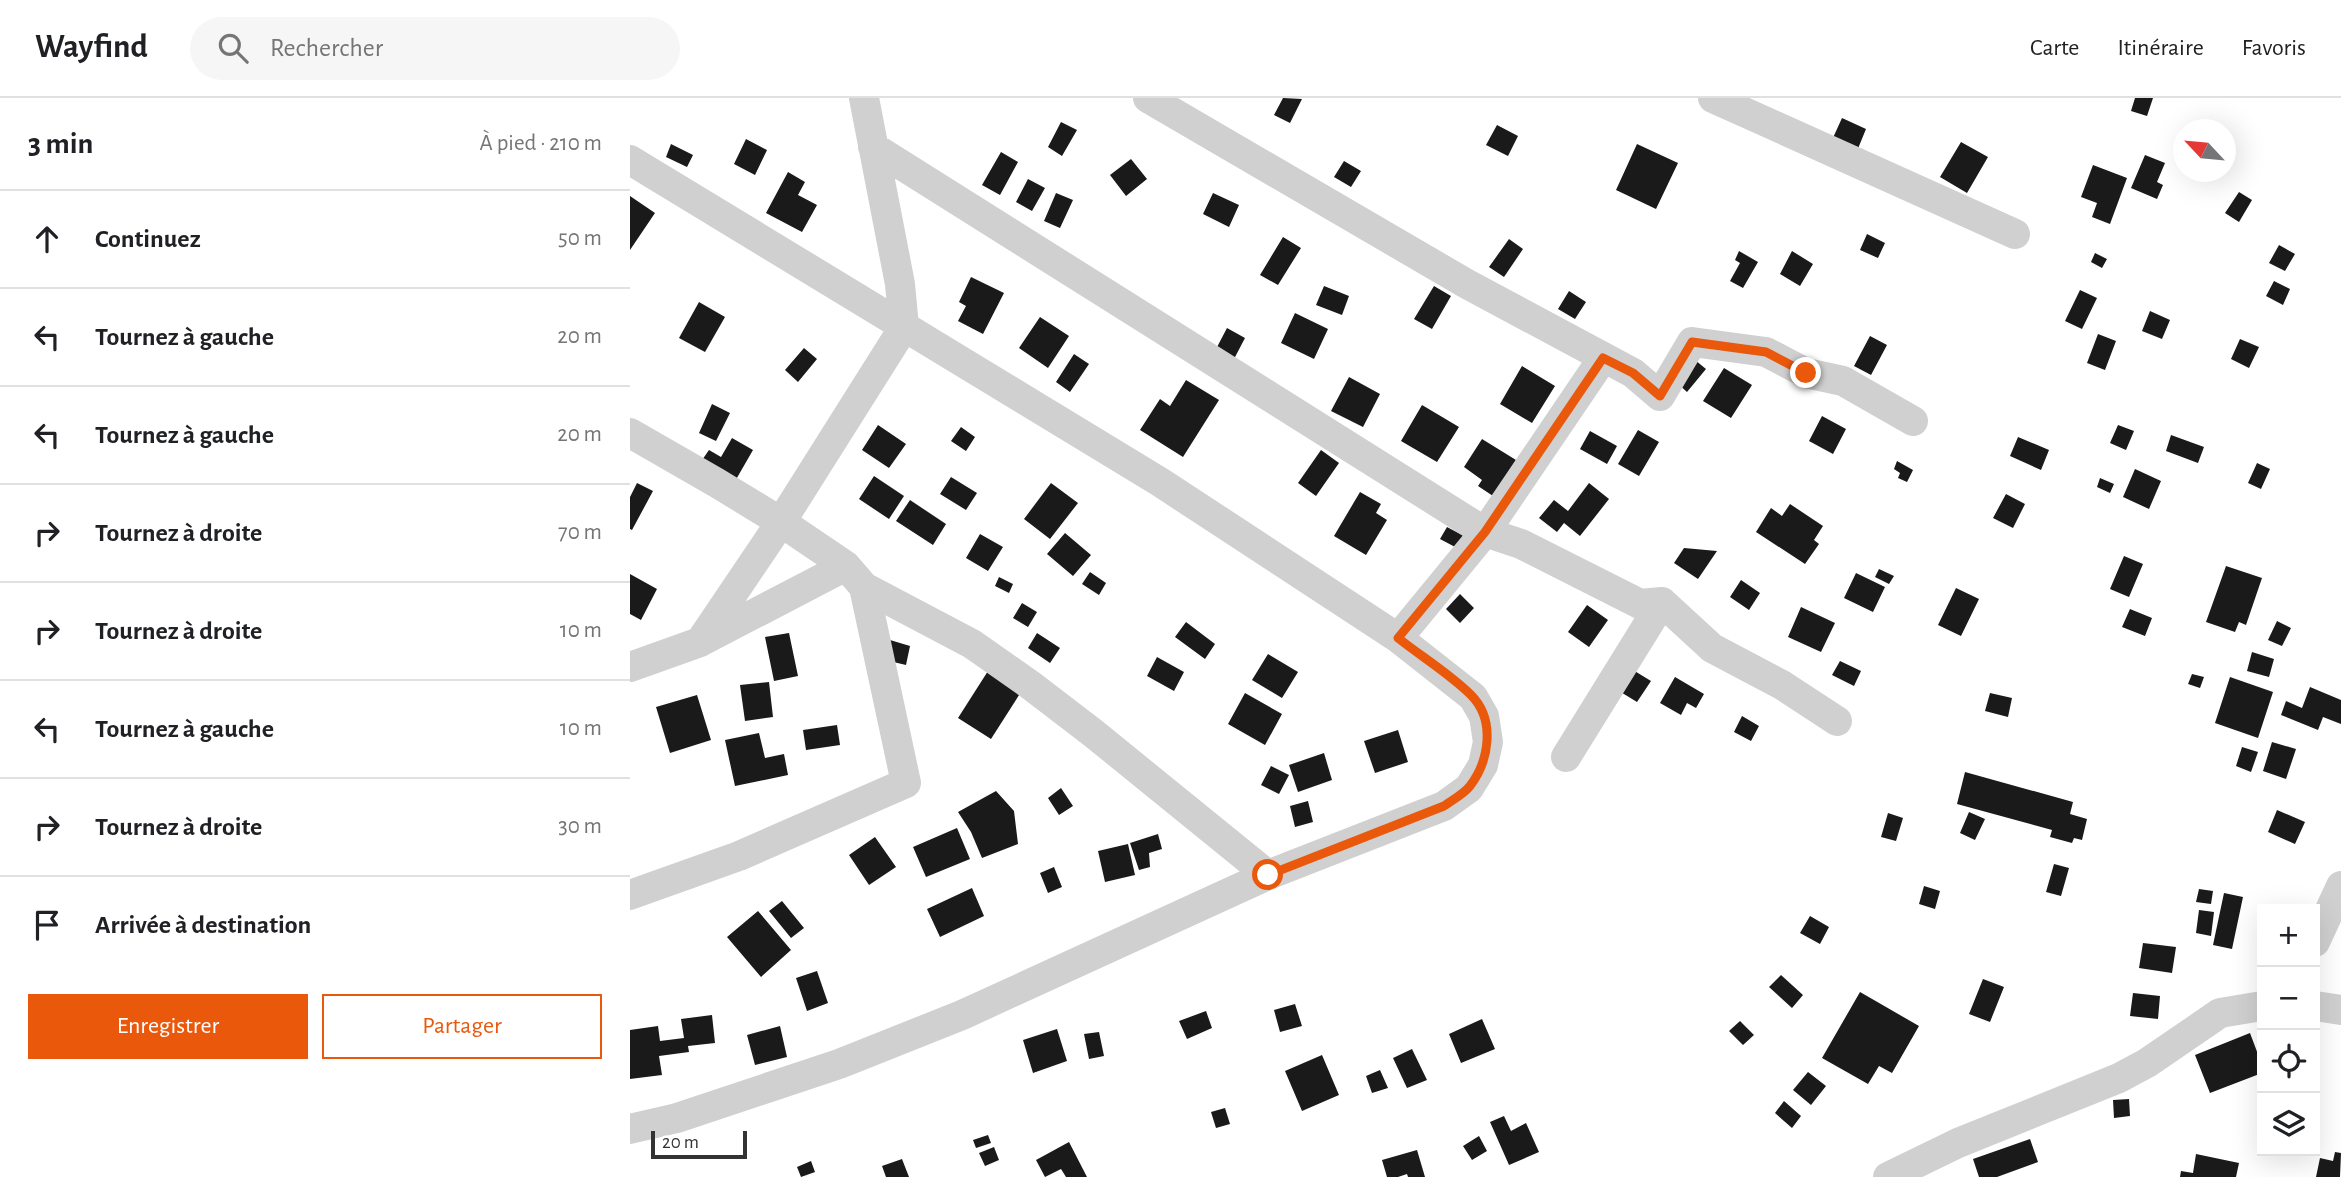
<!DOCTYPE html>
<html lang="fr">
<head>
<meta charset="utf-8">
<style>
	:root { --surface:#fff; --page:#f6f6f6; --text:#202124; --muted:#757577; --line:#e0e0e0; --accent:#ea580c }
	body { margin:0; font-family:"Alegreya Sans",sans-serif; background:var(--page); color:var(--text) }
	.controls { position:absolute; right:21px; bottom:21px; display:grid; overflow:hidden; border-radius:0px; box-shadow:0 7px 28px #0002 }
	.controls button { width:63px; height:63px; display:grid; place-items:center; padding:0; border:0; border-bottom:2px solid var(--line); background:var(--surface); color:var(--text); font:35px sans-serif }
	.compass { position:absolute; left:1543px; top:21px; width:63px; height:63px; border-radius:50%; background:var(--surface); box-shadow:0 7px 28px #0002; rotate:296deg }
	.scale { position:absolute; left:21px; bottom:18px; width:96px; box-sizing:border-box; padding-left:7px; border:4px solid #333; border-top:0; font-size:19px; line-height:24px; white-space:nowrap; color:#333; -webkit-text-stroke:5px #fff; paint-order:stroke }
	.stop { position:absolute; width:21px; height:21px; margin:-16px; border:5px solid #ea580c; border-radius:50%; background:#fff }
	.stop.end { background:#ea580c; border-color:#fff; box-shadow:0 2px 7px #0008 }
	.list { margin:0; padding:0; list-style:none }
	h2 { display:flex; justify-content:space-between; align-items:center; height:91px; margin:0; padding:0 28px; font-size:30px }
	h2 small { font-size:23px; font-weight:400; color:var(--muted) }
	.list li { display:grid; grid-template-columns:46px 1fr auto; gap:21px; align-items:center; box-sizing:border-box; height:98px; padding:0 28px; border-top:2px solid var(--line) }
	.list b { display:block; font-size:26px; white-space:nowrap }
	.list em { font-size:23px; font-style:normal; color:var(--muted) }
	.actions { display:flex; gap:14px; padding:21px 28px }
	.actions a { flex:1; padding:16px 0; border:2px solid var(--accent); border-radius:0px; text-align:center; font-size:24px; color:var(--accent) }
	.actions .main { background:var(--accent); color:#fff }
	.icon { flex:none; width:38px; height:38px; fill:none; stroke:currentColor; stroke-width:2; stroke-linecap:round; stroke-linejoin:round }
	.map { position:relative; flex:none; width:1711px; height:1079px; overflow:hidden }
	header { display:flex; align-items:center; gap:42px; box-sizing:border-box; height:98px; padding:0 35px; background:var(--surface); border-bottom:2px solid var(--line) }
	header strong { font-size:33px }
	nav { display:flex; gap:38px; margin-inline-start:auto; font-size:24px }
	.search { width:490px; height:63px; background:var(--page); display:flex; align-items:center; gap:18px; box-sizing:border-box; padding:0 24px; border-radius:38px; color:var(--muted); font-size:26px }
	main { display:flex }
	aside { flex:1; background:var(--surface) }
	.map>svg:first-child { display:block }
</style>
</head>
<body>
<header>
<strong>Wayfind</strong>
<div class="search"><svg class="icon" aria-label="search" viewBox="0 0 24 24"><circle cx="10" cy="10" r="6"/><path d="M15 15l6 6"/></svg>Rechercher</div>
<nav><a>Carte</a><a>Itinéraire</a><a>Favoris</a></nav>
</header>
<main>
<aside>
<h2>3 min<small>À pied · 210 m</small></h2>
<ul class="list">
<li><svg class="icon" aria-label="ahead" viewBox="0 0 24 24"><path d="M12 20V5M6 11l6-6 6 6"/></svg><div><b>Continuez</b></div><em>50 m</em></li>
<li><svg class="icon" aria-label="left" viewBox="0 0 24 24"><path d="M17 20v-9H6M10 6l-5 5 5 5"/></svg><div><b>Tournez à gauche</b></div><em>20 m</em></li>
<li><svg class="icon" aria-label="left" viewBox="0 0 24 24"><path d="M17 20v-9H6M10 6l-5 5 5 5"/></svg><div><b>Tournez à gauche</b></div><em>20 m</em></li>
<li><svg class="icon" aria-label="right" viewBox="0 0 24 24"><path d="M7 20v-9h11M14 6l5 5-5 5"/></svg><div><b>Tournez à droite</b></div><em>70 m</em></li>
<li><svg class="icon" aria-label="right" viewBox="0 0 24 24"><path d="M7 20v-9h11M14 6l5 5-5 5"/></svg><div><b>Tournez à droite</b></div><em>10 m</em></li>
<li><svg class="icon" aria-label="left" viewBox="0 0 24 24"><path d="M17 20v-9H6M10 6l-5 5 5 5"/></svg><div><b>Tournez à gauche</b></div><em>10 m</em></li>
<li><svg class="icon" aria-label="right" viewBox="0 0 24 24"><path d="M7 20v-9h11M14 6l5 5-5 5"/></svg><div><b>Tournez à droite</b></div><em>30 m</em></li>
<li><svg class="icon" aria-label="arrive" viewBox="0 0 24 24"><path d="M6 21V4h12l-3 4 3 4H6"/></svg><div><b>Arrivée à destination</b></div></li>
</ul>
<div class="actions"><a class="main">Enregistrer</a><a>Partager</a></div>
</aside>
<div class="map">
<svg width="1711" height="1079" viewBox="0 0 1711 1079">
	<rect width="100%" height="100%" fill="#fff"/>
	<path fill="#1a1a1a" d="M653 0 672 1 660 25 644 17Z
		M1505 0H1523L1517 18 1501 13Z
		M1212 20 1236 31 1227 53 1202 42Z
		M431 24 447 32 432 58 418 49Z
		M867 27 888 38 878 58 856 47Z
		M116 41 137 52 125 77 104 66Z
		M1331 44 1358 59 1337 95 1310 79Z
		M41 46 63 57 57 69 36 59Z
		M1007 46 1048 65 1026 111 986 92Z
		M371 54 388 64 370 97 352 87Z
		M1515 57 1535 65 1527 84 1533 87 1527 101 1501 90Z
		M501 61 517 81 496 98 480 77Z
		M714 63 731 73 721 89 704 79Z
		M1463 67 1497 80 1480 126 1462 119 1467 105 1451 99Z
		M158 74 175 84 168 97 187 107 172 134 136 115Z
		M398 81 415 90 402 113 386 104Z
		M1609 94 1622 102 1609 124 1595 115Z
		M426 95 443 102 430 130 414 123Z
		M583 95 609 107 599 129 573 116Z
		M0 98 25 115 0 152Z
		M1237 136 1255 145 1248 160 1230 152Z
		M653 139 671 150 648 187 630 177Z
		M879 141 893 151 874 179 859 169Z
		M1649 147 1665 156 1655 173 1639 165Z
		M1109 153 1128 164 1113 190 1100 183 1110 165 1105 162Z
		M1162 153 1183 166 1170 188 1150 176Z
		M1465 155 1477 161 1472 170 1461 164Z
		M341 179 374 195 353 236 328 223 336 208 329 204Z
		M1644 183 1660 191 1653 207 1636 198Z
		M694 188 719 198 712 217 686 207Z
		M804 188 821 198 802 231 784 221Z
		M1450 192 1467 200 1452 231 1435 223Z
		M939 193 956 204 945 221 928 211Z
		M69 204 95 219 75 254 49 240Z
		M1520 213 1540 222 1532 241 1512 233Z
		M665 215 698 231 684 261 651 245Z
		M410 219 439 238 418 270 389 250Z
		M597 230 615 240 604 261 586 251Z
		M1468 236 1486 243 1475 272 1457 265Z
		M1240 238 1257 247 1241 277 1224 268Z
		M1610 241 1629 249 1619 270 1601 261Z
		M174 250 187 261 168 284 155 272Z
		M444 256 459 266 440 294 426 284Z
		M1065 262 1076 271 1057 294 1047 285Z
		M892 268 925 288 902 325 870 306Z
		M1094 270 1122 287 1101 320 1073 303Z
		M719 279 750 296 733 329 701 313Z
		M556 282 589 302 553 359 510 332 530 301 540 308Z
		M82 306 100 315 86 343 69 335Z
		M792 307 829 329 807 364 771 343Z
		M1192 318 1216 331 1203 356 1179 343Z
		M248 327 276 346 259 370 232 352Z
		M1488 327 1504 333 1496 352 1480 345Z
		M331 329 345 339 336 353 321 343Z
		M1008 332 1029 344 1009 378 988 366Z
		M960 333 987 348 977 366 950 351Z
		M1541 337 1574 349 1568 365 1536 353Z
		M1388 339 1419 352 1411 372 1380 358Z
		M102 340 123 352 104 385 70 365 79 352 91 359Z
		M852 341 886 362 863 398 848 388 852 382 834 369Z
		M691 352 709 365 686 398 668 385Z
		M1267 363 1283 372 1277 384 1268 380 1270 375 1264 371Z
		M1627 365 1640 371 1631 391 1618 385Z
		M1505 371 1531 383 1519 411 1493 399Z
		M244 378 274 398 259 421 229 401Z
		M321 379 347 395 336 412 310 396Z
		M1470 380 1484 386 1480 395 1467 389Z
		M7 385 23 393 2 432 0 431V399Z
		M421 385 448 405 420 441 394 421Z
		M959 385 979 401 950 438 934 425 927 434 909 420 924 402 938 413Z
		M730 394 751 406 746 415 757 422 736 457 704 438Z
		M1376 396 1395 406 1383 430 1363 420Z
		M280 402 316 426 303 447 266 423Z
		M1160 406 1193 428 1184 442 1189 446 1175 466 1126 434 1141 410 1152 418Z
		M817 429 834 438 827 450 810 441Z
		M435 435 461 457 443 478 417 456Z
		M350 436 373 449 358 473 336 460Z
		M1054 450 1087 453 1068 481 1044 465Z
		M1494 458 1513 466 1499 499 1480 491Z
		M1596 468 1632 480 1616 527 1609 524 1605 534 1576 524Z
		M1249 471 1264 478 1259 486 1245 479Z
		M460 474 476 485 469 497 452 486Z
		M1226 475 1255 489 1243 514 1214 500Z
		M0 476 27 491 11 522 0 516Z
		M369 479 383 486 379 495 365 488Z
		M1111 482 1130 495 1119 512 1100 499Z
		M1326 490 1349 501 1331 538 1308 527Z
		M830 496 844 510 830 525 816 511Z
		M392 505 407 514 398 529 383 520Z
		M957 507 978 522 959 549 938 534Z
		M1171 509 1205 525 1191 554 1158 539Z
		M1500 511 1522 520 1515 538 1492 529Z
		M1647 523 1661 530 1652 548 1638 542Z
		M556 524 585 546 575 561 545 539Z
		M159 535 168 578 144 583 135 539Z
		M407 535 430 550 420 565 398 550Z
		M260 542 280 548 276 567 255 562Z
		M1622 554 1644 561 1639 579 1617 573Z
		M638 556 668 574 652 600 622 582Z
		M527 559 554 574 544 593 517 578Z
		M1210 563 1231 573 1224 588 1202 577Z
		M1003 572 1021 583 1007 604 989 593Z
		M358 573 391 594 361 641 328 620Z
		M1562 576 1574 579 1570 590 1558 586Z
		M1045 579 1074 596 1066 610 1057 605 1051 617 1030 605Z
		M1600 579 1643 594 1628 640 1585 625Z
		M139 584 143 619 115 623 110 587Z
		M1680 589 1711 602V626L1693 619 1688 632 1651 617 1656 603 1672 610Z
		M615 595 652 616 635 647 598 626Z
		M1360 595 1382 600 1378 619 1355 613Z
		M67 597 81 642 40 655 26 609Z
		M1112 618 1129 628 1121 643 1104 634Z
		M207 627 210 647 176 652 173 632Z
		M768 632 778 664 745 675 734 643Z
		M129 635 135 660 154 656 158 677 105 688 95 642Z
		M1642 644 1666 651 1656 681 1633 673Z
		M1612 649 1628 654 1621 674 1606 668Z
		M694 655 702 682 668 694 659 667Z
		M641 668 659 677 649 696 631 687Z
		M1335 674 1443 704 1440 716 1457 721 1452 742 1444 740 1442 745 1420 739 1422 732 1327 706Z
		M431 690 443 708 429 717 418 700Z
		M366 693 384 713 388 746 352 760 341 734 328 714Z
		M678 703 683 724 665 729 660 708Z
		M1647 712 1675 724 1665 746 1638 734Z
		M1339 714 1355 721 1345 742 1330 735Z
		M1258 715 1273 720 1266 743 1251 739Z
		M327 730 340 761 296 779 283 749Z
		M528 736 532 751 519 755 520 769 509 772 500 745Z
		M245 739 266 769 239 787 219 757Z
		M498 746 505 777 475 784 468 753Z
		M1424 766 1439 770 1431 798 1416 794Z
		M424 769 432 789 418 795 410 775Z
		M1294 788 1310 793 1305 811 1289 806Z
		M342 790 354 818 310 839 297 811Z
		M1569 791 1583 793 1581 806 1566 804Z
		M1594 795 1613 799 1602 851 1583 847Z
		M152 803 174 830 161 840 139 813Z
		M1569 812 1584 814 1581 838 1566 835Z
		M128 813 161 852 131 879 97 839Z
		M1180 818 1199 829 1190 846 1170 835Z
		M1513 845 1546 849 1542 875 1509 870Z
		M187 873 198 905 177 913 166 880Z
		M1151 877 1173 897 1162 910 1139 889Z
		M1353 881 1374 889 1360 924 1339 916Z
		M1230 894 1289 928 1262 975 1249 968 1238 986 1192 960Z
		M1503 895 1530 898 1528 921 1500 918Z
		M665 906 672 928 650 934 644 912Z
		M576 913 582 930 557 941 549 923Z
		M82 917 85 945 58 948 59 954 29 958 32 977 0 981V932L28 928 30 943 54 940 51 921Z
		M852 921 865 951 831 965 819 936Z
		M1110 923 1124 937 1113 947 1099 933Z
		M150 928 157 959 125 967 117 937Z
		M427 931 437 963 403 975 393 942Z
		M469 934 474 958 459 961 454 936Z
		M1620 935 1632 967V975L1580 995 1565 957Z
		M782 951 797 982 777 990 763 960Z
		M692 957 709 997 672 1013 655 973Z
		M750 972 758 990 742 995 736 978Z
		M1178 974 1196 988 1181 1007 1163 992Z
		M1499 1001 1500 1018 1484 1020 1483 1002Z
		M1154 1003 1171 1018 1162 1030 1145 1015Z
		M595 1010 600 1026 586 1030 581 1014Z
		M874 1018 881 1033 896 1025 909 1054 879 1067 860 1024Z
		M358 1037 361 1045 346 1050 343 1042Z
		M849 1038 857 1053 842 1062 833 1048Z
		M1400 1041 1408 1064 1367 1079H1349L1343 1061Z
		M439 1044 457 1079H436L431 1071 415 1079 406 1062Z
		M364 1049 369 1062 355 1068 349 1055Z
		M787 1052 795 1079H778L777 1076 768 1079H757L752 1062Z
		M1705 1054 1711 1055 1710 1079H1686L1690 1060 1703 1063Z
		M1566 1056 1609 1065 1606 1079H1550L1551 1073 1563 1075Z
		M272 1061 279 1079H256L252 1068Z
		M181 1063 185 1074 171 1079 167 1069Z"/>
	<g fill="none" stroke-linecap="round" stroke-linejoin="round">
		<path stroke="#d0d0d0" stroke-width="30" d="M518 0 837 186 1003 275 1030 298 1062 244 1136 254 1176 275 1213 283 1283 323
			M1083 0 1385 136
			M243 49 855 434 891 446 1010 506 1032 504 1082 550 1152 587 1207 623
			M0 62 530 384 768 540 843 599 854 618 858 644 853 667 839 690 814 708 638 777 332 917 209 966 47 1020 0 1031
			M0 335 87 385 151 424 216 468 234 489 342 546 399 586 463 635 638 777
			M768 540 855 434 973 260
			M70 544 151 424 274 229 270 186 234 0
			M0 569 70 544 216 468
			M936 659 1032 504
			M0 797 109 758 276 685 234 489
			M1685 844 1711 788
			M1685 908 1711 912
			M1258 1079 1328 1045 1489 980 1517 965 1590 915 1632 908"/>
	</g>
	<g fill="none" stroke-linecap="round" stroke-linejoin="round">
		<path stroke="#ea580c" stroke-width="9" d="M638 777 814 708C822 702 834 696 840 688 859 663 866 622 841 597 820 576 792 559 768 540L855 434 973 260 1003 275 1030 298 1062 244 1136 254 1176 275"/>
	</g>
</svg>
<div class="controls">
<button>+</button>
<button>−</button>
<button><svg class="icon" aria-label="locate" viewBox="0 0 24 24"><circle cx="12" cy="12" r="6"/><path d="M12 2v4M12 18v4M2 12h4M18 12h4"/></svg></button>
<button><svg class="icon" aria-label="layers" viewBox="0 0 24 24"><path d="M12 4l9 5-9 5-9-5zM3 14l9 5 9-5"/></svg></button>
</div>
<svg class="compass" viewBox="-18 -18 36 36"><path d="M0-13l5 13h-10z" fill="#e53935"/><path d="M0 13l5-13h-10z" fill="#757577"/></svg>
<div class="scale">20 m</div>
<div class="stop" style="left:638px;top:777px"></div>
<div class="stop end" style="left:1176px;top:275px"></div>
</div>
</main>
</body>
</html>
